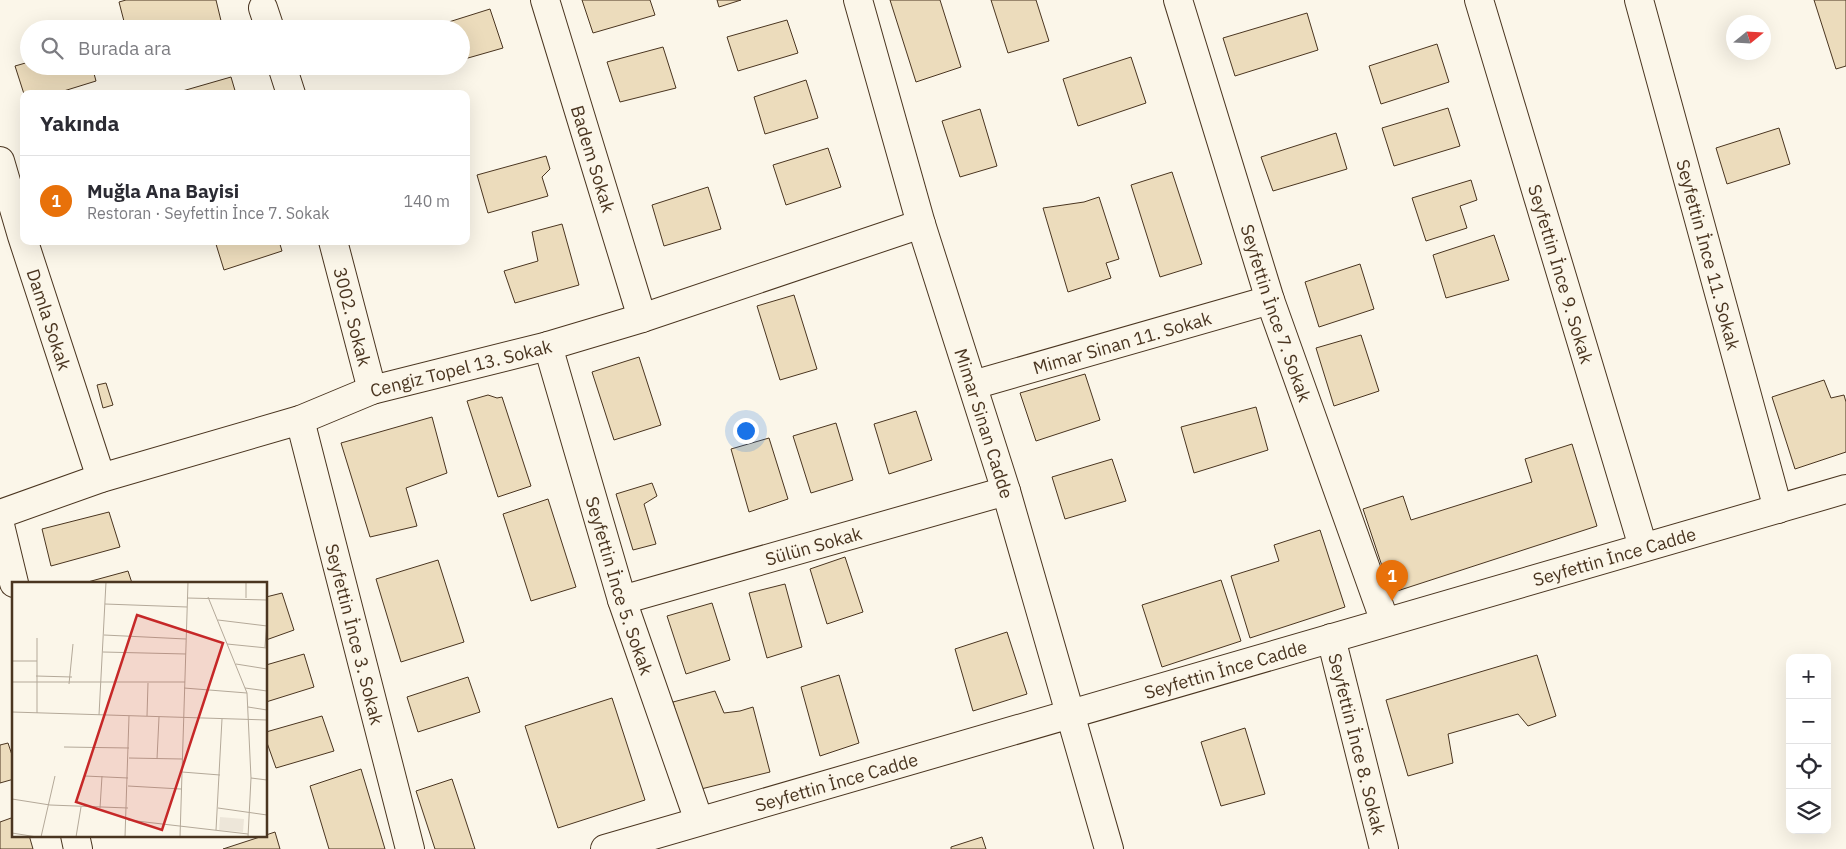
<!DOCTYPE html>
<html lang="tr">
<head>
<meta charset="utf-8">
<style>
	:root { --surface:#fff; --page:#f2f2f3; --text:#2b2b33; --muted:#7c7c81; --line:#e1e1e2; --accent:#c62828 }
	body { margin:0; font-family:"IBM Plex Sans",sans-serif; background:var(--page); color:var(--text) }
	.controls { position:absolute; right:15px; bottom:15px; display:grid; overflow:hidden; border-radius:10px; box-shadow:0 5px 20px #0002 }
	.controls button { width:45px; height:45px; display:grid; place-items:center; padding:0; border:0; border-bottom:1px solid var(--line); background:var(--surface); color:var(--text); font:25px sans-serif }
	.compass { position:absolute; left:1726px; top:15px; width:45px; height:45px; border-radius:50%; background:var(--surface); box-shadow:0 5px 20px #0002; rotate:72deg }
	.you { position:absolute; left:745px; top:430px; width:18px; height:18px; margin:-12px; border:4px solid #fff; border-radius:50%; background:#1a73e8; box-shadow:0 0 0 8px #1a73e833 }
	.badge { display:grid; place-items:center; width:32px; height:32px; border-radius:50%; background:var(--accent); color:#fff; font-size:16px; font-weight:700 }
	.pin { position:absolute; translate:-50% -41px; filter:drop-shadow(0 1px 2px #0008) }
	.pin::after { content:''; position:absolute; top:26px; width:18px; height:15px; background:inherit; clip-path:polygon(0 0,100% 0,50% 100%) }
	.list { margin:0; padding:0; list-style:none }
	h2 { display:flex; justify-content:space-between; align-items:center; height:65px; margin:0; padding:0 20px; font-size:21px }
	h2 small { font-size:16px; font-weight:400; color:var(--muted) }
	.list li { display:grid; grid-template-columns:32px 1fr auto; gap:15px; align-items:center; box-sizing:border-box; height:90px; padding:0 20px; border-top:1px solid var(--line) }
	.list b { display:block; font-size:19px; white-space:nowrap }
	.list p { margin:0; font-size:16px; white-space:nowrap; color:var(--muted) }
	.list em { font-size:16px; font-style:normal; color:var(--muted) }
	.icon { flex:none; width:28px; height:28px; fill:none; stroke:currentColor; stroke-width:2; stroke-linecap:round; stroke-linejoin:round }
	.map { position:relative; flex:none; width:1846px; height:849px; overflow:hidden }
	.search { position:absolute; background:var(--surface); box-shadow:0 5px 20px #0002; left:20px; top:20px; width:450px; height:55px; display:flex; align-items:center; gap:12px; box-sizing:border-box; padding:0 18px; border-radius:28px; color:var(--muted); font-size:19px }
	.panel { position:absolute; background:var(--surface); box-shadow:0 5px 20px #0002; left:20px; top:90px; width:450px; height:155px; border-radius:10px }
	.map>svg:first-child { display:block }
</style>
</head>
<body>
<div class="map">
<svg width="1846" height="849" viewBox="0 0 1846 849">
	<rect width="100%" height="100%" fill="#fbf6e9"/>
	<path fill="#ecdcbc" stroke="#4a3520" d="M126 0H216L223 29H126L119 2Z
		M582 0H650L655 15 593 33Z
		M717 0H741L719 7Z
		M890 0H940L961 67 916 82Z
		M991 0H1036L1049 41 1008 53Z
		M1814 0H1846V66L1836 69Z
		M490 9 503 48 461 60V29H437L436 26Z
		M1307 13 1318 50 1235 76 1223 38Z
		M787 20 798 53 738 71 727 37Z
		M1437 44 1449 82 1381 104 1369 66Z
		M663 47 676 88 620 102 607 62Z
		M1131 57 1146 103 1078 126 1063 79Z
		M29 62V66H92L96 81 54 94H24L15 66Z
		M137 66H172L139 74Z
		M231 77 236 94H172Z
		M806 80 818 118 765 134 754 97Z
		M1448 108 1460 146 1394 166 1382 128Z
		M980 109 997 166 960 177 942 121Z
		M1779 128 1790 164 1727 184 1716 148Z
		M1336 133 1347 169 1273 191 1261 157Z
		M828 148 841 187 786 205 773 165Z
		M546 156 550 169 542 177 548 196 488 213 477 175Z
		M1172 172 1202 264 1160 277 1131 185Z
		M1471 180 1477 200 1460 206 1467 228 1426 241 1412 198Z
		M708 187 721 229 664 246 652 205Z
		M1099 197 1119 259 1106 263 1111 278 1068 292 1043 208 1084 202Z
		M562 224 579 285 515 303 504 271 538 261 532 232Z
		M1494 235 1509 280 1446 298 1433 255Z
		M215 241H279L282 251 224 270Z
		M1360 264 1374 309 1319 327 1305 282Z
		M794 295 817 369 780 380 757 306Z
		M1361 335 1379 391 1334 406 1316 348Z
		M639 357 661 425 614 440 592 372Z
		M1085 374 1100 420 1036 441 1020 393Z
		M1824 380 1831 398 1844 395 1846 402V452L1795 469 1772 397Z
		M106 383 113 405 103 408 97 385Z
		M488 395 497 398 502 397 531 486 498 497 467 401Z
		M1256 407 1268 450 1194 473 1181 427Z
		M916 411 932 460 889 474 874 424Z
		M432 417 447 473 406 488 417 526 370 537 341 443Z
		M836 423 853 480 811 493 793 436Z
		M769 438 788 499 749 512 731 449Z
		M1572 444 1597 526 1391 593 1363 509 1403 496 1411 520 1532 482 1525 459Z
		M1112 459 1126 501 1065 519 1052 477Z
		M652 483 657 496 644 504 656 544 633 550 616 494Z
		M548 499 576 587 531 601 503 514Z
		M109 512 120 547 51 566 42 529Z
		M1320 530 1345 607 1250 638 1231 576 1279 561 1274 545Z
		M845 557 863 612 827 624 810 569Z
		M438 560 464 642 401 662 376 579Z
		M128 571 132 583H84Z
		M1221 580 1241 641 1162 667 1142 605Z
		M785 584 802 647 767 658 749 593Z
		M282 593 294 630 266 640V597Z
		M712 603 730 660 686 674 667 616Z
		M1007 632 1027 694 973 711 955 649Z
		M304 654 314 687 266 702V665Z
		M1537 655 1556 716 1528 726 1518 714 1448 734 1453 763 1408 776 1386 700Z
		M839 675 859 743 820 756 801 687Z
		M468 677 480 712 418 732 407 697Z
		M715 691 724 713 740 711 753 707 770 772 697 790 673 702Z
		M612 698 645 800 558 828 525 726Z
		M322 716 334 751 276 768 266 740V732Z
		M1245 728 1265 794 1221 806 1201 742Z
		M8 743 14 761V779L0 783V745Z
		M361 769 385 849H329L310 786Z
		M452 779 475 849H435L416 791Z
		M14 817V835H29L33 849H0V822Z
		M275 832 280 849H223L266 835Z
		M982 837 986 849H951V847Z"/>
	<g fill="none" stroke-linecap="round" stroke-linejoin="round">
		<g stroke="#4a3520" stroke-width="30">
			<g id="minor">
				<path id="s1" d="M545 0 642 318"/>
				<path id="s2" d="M858 0 921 224 1006 491 1109 849"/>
				<path id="s3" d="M1178 0 1270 300 1385 622"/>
				<path id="s4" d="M1479 0 1643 547"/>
				<path id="s5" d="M1639 0 1778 509"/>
				<path d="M263 8 270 29"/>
				<path d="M282 66 291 94"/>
				<path id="s6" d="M0 161 22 236 101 478"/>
				<path id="s7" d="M333 241 372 390"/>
				<path id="s8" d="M548 346 622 600 699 821"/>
				<path id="s9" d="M973 385 1270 300"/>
				<path id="s10" d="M300 420 410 849"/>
				<path id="s11" d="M0 514 101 478 300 420 372 390 548 346 642 318 921 224"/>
				<path d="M0 525 14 583"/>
				<path id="s12" d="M622 600 1006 491"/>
				<path id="s13" d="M1331 638 1384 849"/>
				<path d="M75 835 78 849"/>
			</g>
		</g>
		<g stroke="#4a3520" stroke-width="30">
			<g id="secondary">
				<path id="s14" d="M605 849 1846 489"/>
			</g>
		</g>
		<use href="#minor" stroke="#fbf6e9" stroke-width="28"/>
		<use href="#secondary" stroke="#fbf6e9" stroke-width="28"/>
	</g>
	<g text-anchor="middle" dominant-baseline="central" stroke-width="4" stroke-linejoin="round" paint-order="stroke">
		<g font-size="18" fill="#4a3520" stroke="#fbf6e9">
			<text stroke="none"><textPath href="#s1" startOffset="166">Badem Sokak</textPath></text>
			<text stroke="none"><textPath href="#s5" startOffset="264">Seyfettin İnce 11. Sokak</textPath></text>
			<text stroke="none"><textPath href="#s4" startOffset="286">Seyfettin İnce 9. Sokak</textPath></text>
			<text stroke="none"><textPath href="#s3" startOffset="328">Seyfettin İnce 7. Sokak</textPath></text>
			<text stroke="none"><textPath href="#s7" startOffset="78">3002. Sokak</textPath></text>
			<text stroke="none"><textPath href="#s6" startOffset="166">Damla Sokak</textPath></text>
			<text stroke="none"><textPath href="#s9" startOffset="155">Mimar Sinan 11. Sokak</textPath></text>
			<text stroke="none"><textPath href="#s11" startOffset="484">Cengiz Topel 13. Sokak</textPath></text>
			<text stroke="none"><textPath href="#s2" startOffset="442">Mimar Sinan Cadde</textPath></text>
			<text stroke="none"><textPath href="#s12" startOffset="199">Sülün Sokak</textPath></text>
			<text stroke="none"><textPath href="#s14" startOffset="1051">Seyfettin İnce Cadde</textPath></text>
			<text stroke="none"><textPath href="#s8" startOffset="250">Seyfettin İnce 5. Sokak</textPath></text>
			<text stroke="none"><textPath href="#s10" startOffset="221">Seyfettin İnce 3. Sokak</textPath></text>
			<text stroke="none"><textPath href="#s14" startOffset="646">Seyfettin İnce Cadde</textPath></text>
			<text stroke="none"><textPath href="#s13" startOffset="109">Seyfettin İnce 8. Sokak</textPath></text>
			<text stroke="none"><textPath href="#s14" startOffset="241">Seyfettin İnce Cadde</textPath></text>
		</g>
	</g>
	<g transform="translate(12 582)">
		<rect width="255" height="255" fill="#fbf6e9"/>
		<path d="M208 235 232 237 231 250 207 248Z" fill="#ede6d9"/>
		<path fill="none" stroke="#b4a999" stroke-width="1" d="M234 0V16M196 15 235 111 239 196 236 255M175 16 255 18M93 22 175 25M206 38 255 44M92 53 174 57M25 56V131M215 62 255 66M253 65 255 37M91 70 174 72M0 79H25M224 82 255 87M24 94 60 95M0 100H173M57 102 61 62M172 106 235 111M233 106 255 109M236 125 255 128M0 130 255 138M87 133 94 0M135 134 136 101M52 165 117 166M117 176 170 177M145 177 147 135M170 190 208 193M73 194 116 196M239 196 255 198M116 204 169 207M0 217 38 223 116 226M88 226 90 194M206 226 255 233M116 238 236 252M204 248 210 137M0 251 25 255M29 255 43 194M64 255 69 225M113 255 117 134M168 255 176 0"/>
		<path fill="#c62828" fill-opacity="0.15" stroke="#c62828" stroke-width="2.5" d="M125 33 211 61 150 248 64 220Z"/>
		<rect width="255" height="255" fill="none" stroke="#4a3520" stroke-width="2.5"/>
	</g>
</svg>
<div class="controls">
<button>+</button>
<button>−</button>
<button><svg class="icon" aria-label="locate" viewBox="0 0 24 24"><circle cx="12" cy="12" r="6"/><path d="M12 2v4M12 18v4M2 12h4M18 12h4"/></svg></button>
<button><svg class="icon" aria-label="layers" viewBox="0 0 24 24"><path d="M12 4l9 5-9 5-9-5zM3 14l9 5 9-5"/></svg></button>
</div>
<svg class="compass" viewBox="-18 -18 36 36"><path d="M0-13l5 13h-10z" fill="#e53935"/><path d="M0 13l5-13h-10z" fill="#7c7c81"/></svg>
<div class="you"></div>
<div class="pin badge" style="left:1392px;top:601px;background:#e8710a">1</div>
<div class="search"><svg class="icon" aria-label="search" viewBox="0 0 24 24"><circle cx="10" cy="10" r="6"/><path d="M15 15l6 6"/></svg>Burada ara</div>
<section class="panel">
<h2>Yakında<small></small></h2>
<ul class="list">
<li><span class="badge" style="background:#e8710a">1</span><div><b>Muğla Ana Bayisi</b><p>Restoran · Seyfettin İnce 7. Sokak</p></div><em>140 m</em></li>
</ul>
</section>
</div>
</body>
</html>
